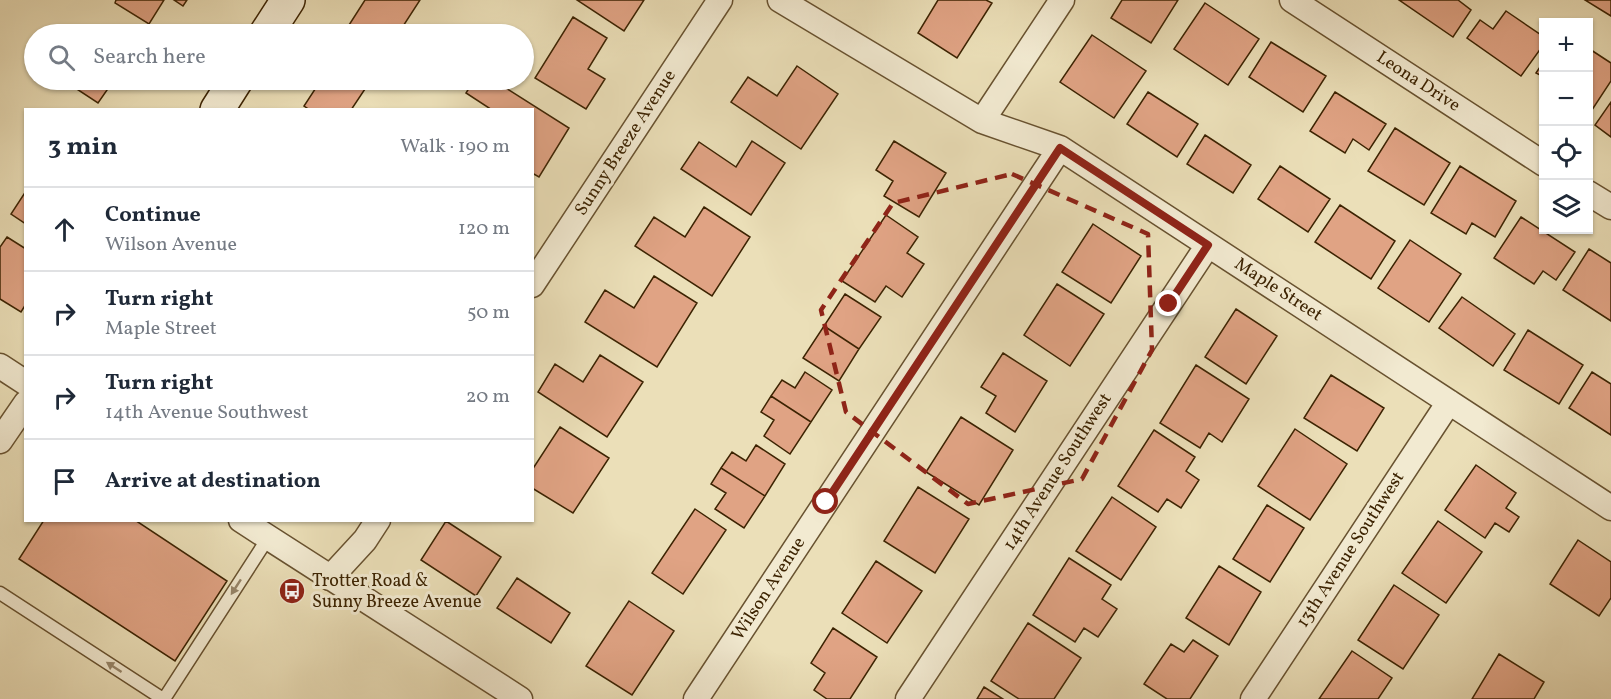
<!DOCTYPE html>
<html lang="en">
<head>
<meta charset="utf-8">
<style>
	:root { --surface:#fff; --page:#f2f2f3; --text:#1f2937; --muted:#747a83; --line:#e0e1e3 }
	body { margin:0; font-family:Vollkorn,serif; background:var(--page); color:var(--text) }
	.controls { position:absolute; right:18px; top:18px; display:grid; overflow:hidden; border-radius:0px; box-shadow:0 2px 4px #0004 }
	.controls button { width:54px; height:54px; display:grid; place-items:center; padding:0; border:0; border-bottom:2px solid var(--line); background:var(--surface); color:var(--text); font:30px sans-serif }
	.stop { position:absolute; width:18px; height:18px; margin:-14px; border:4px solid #8f2418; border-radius:50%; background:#fff }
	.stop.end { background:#8f2418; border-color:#fff; box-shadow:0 2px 6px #0008 }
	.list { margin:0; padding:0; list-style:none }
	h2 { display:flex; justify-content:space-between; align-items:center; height:78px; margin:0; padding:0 24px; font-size:26px }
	h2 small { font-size:20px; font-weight:400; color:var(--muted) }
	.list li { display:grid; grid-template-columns:39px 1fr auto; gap:18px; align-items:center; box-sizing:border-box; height:84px; padding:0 24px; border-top:2px solid var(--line) }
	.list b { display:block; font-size:22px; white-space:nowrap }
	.list p { margin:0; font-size:20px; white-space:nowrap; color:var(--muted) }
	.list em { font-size:20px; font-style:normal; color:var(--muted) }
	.icon { flex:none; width:33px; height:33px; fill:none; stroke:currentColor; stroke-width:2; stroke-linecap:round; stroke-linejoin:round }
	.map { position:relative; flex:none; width:1611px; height:699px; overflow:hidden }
	.search { position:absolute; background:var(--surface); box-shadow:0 2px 4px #0004; left:24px; top:24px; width:510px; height:66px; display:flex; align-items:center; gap:15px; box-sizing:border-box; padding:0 21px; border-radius:33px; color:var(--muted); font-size:22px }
	.panel { position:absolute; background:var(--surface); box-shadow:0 2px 4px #0004; left:24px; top:108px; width:510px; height:414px; border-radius:0px }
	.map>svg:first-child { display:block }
</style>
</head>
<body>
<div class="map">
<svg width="1611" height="699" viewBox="0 0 1611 699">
	<rect width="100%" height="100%" fill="#ebdfb8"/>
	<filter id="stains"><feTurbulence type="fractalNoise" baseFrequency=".00333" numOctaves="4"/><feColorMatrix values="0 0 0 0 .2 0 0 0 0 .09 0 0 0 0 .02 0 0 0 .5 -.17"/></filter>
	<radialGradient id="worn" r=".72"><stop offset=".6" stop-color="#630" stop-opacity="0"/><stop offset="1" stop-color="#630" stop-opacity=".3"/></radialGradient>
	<path fill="#e0a384" stroke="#3c2302" stroke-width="1.5" d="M116 0H164L149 24 115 3Z
		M174 0H187L183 6Z
		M365 0H420L398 34H364L349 25Z
		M577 0H644L624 31Z
		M938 0H986L992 3 957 58 918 33Z
		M1122 0H1178L1151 43 1111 18Z
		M1399 0H1458L1471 10 1453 37Z
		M1585 0H1611V16Z
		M1205 3 1259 39 1228 85 1174 49Z
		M1506 11 1544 37V44L1521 76 1467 38 1480 20 1493 29Z
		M573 17 607 38 588 69 605 79 586 109 535 78Z
		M1092 35 1146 71 1114 118 1060 82Z
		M1271 42 1326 76 1303 112 1249 77Z
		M1588 48 1611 63V81L1588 116Z
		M1544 61V77L1536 73Z
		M797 66 838 94 801 149 731 102 748 77 777 96Z
		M63 80H114L98 103Z
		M321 80H371L351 110H310L304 106Z
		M474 80H493L569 128 539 177 532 173V110H492L466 93Z
		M1148 92 1198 124 1177 157 1127 124Z
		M1335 92 1386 124 1369 150 1353 139 1345 153 1310 131Z
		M1611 102V137L1595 125Z
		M1395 128 1450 163 1424 205 1368 171Z
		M1205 135 1251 165 1233 193 1187 164Z
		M752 141 785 163 751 215 681 169 699 142 736 167Z
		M894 141 946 173 919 217 884 196 893 181 876 170Z
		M1280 166 1330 199 1308 232 1258 199Z
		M1460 166 1516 201 1495 237 1472 223 1466 234 1431 213Z
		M26 191V224L11 214Z
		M1340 205 1395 241 1371 279 1315 242Z
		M704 207 750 237 712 296 635 246 654 217 685 237Z
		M886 215 918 237 907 253 924 264 902 297 886 286 875 302 842 281Z
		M1521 217 1575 252 1556 280 1543 271 1534 284 1494 258Z
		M1093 224 1141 256 1111 303 1062 272Z
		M7 237 26 249V304L21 312 0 299V247Z
		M1410 240 1461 274 1429 322 1378 288Z
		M1589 249 1611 263V321L1563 290Z
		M654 276 697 303 657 367 585 322 605 290 634 308Z
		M1057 284 1104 314 1070 366 1024 335Z
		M845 294 881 317 859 349 824 326Z
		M1462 297 1515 334 1493 366 1439 328Z
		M1236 309 1277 336 1246 384 1205 357Z
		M824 326 859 349 839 381 803 358Z
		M1528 330 1583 365 1559 404 1504 370Z
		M1003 353 1047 381 1015 432 986 413 996 396 981 387Z
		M600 355 643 382 607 437 538 392 555 364 583 382Z
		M1196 365 1249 399 1222 442 1209 433 1200 448 1160 423Z
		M805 372 832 390 811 422 771 396 782 380 795 388Z
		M1592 372 1611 384V435L1569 408Z
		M1331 375 1384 408 1357 451 1304 418Z
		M771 396 811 422 790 454 764 436 774 420 761 412Z
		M961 417 1013 450 979 505 926 472Z
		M560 427 609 458 573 513 532 488V470Z
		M1295 429 1347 464 1310 520 1258 486Z
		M1154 430 1195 457 1186 471 1199 480 1181 508 1167 499 1158 512 1118 486Z
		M756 445 785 464 765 496 721 468 732 452 746 461Z
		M1476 465 1516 493 1506 508 1519 517 1509 532 1495 523 1485 538 1445 510Z
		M721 468 765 496 744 528 715 509 726 493 711 484Z
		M918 487 969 519 935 573 884 541Z
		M1112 497 1156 527 1121 580 1076 551Z
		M1267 505 1304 528 1270 582 1233 559Z
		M695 509 726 530 683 594 652 573Z
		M44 520H135L227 581 175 661 19 559Z
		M446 521 501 557 476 596 421 560Z
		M1438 521 1482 552 1446 603 1402 573Z
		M1578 540 1611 562V598L1599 616 1550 584Z
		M1069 558 1111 585 1102 599 1117 609 1098 637 1084 628 1075 642 1033 615Z
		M876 561 922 591 887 643 842 613Z
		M1219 566 1261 592 1229 645 1186 618Z
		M517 578 570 613 551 643 497 608Z
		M1394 585 1439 615 1403 669 1358 640Z
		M629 601 674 631 632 695 586 666Z
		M1028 623 1081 658 1054 699H1019L991 681Z
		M833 628 877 657 850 699H827L814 690 825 673 811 663Z
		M1193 640 1218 656 1190 699H1167L1144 684 1171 644 1184 652Z
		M1352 651 1392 678 1378 699H1319Z
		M1499 654 1544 682 1534 699H1472Z
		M984 687 1003 699H977Z"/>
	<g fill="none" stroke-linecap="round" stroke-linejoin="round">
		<g stroke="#685230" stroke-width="15">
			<path id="lane" d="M0 593 163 699
				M164 699 268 538"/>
		</g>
		<g stroke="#685230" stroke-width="27">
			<path id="street" d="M780 0 982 121 1060 148 1611 508
				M1292 0 1544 164
				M982 121 1062 0
				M1588 193 1611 207
				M532 285 720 0
				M0 366 26 383
				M0 441 26 403
				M241 520 520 699
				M330 578 365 540 378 520
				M696 699 1060 148
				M908 699 1208 245
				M1253 699 1449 402"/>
		</g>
		<g stroke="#3c2302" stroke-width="36">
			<path id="secondary" d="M266 34 288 0
				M217 110 236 80"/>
		</g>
		<use href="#lane" stroke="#f2ead1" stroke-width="12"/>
		<use href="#street" stroke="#f2ead1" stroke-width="24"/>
		<use href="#secondary" stroke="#f2ead1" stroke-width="33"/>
	</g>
	<defs><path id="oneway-solid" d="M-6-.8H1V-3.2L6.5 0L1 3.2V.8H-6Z" transform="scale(1.5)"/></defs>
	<g fill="#97866a">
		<use href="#oneway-solid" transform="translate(236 587) rotate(123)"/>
		<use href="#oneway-solid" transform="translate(114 667) rotate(-147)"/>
	</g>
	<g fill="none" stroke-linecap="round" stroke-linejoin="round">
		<path stroke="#8f2418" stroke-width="8" d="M826 502 1060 148 1208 245 1169 304"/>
	</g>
	<path fill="none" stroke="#8f2418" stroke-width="4.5" stroke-dasharray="12 8" stroke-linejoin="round" d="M1012 174 1148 234 1152 350 1082 479 968 504 846 412 821 310 893 203Z"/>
	<defs>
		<g id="bus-disc" transform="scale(1.35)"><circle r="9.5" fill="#8f2418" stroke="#f2ead1"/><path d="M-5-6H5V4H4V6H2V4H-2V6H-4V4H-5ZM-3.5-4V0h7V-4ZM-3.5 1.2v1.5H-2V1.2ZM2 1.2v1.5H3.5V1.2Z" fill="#fff"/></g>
	</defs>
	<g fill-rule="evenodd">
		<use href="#bus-disc" x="292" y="591"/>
	</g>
	<g text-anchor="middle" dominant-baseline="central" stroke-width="6" stroke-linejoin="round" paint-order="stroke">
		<g font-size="18" fill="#3c2302" stroke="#f2ead1">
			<text transform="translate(1418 82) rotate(33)">Leona Drive</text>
			<text transform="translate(626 143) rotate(-57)">Sunny Breeze Avenue</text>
			<text transform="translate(1278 290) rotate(33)">Maple Street</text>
			<text transform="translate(1058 472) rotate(-57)">14th Avenue Southwest</text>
			<text transform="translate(1351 550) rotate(-57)">13th Avenue Southwest</text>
			<text transform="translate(769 589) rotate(-57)">Wilson Avenue</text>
		</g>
		<g font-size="18" fill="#3c2302" stroke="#f2ead1" text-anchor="start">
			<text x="312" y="581">Trotter Road &amp;<tspan x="312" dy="21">Sunny Breeze Avenue</tspan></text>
		</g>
	</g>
	<rect width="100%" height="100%" filter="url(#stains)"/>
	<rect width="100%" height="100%" fill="url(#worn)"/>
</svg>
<div class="controls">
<button>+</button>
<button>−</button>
<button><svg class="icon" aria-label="locate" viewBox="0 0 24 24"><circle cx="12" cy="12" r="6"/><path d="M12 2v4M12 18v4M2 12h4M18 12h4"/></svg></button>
<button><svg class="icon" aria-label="layers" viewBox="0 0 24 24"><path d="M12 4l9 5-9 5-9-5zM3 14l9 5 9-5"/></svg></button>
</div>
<div class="stop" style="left:826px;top:502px"></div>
<div class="stop end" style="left:1169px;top:304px"></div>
<div class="search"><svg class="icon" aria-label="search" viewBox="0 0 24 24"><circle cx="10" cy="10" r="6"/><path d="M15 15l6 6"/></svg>Search here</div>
<section class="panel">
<h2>3 min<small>Walk · 190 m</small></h2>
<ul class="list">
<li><svg class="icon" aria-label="ahead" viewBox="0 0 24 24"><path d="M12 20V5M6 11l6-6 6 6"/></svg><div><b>Continue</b><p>Wilson Avenue</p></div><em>120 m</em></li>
<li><svg class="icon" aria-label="right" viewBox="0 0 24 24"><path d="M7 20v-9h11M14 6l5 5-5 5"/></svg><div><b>Turn right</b><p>Maple Street</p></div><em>50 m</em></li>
<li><svg class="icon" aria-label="right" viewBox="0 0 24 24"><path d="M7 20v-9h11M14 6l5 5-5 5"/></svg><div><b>Turn right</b><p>14th Avenue Southwest</p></div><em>20 m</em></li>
<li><svg class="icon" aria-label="arrive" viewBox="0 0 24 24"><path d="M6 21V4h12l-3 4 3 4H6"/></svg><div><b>Arrive at destination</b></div></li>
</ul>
</section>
</div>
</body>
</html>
